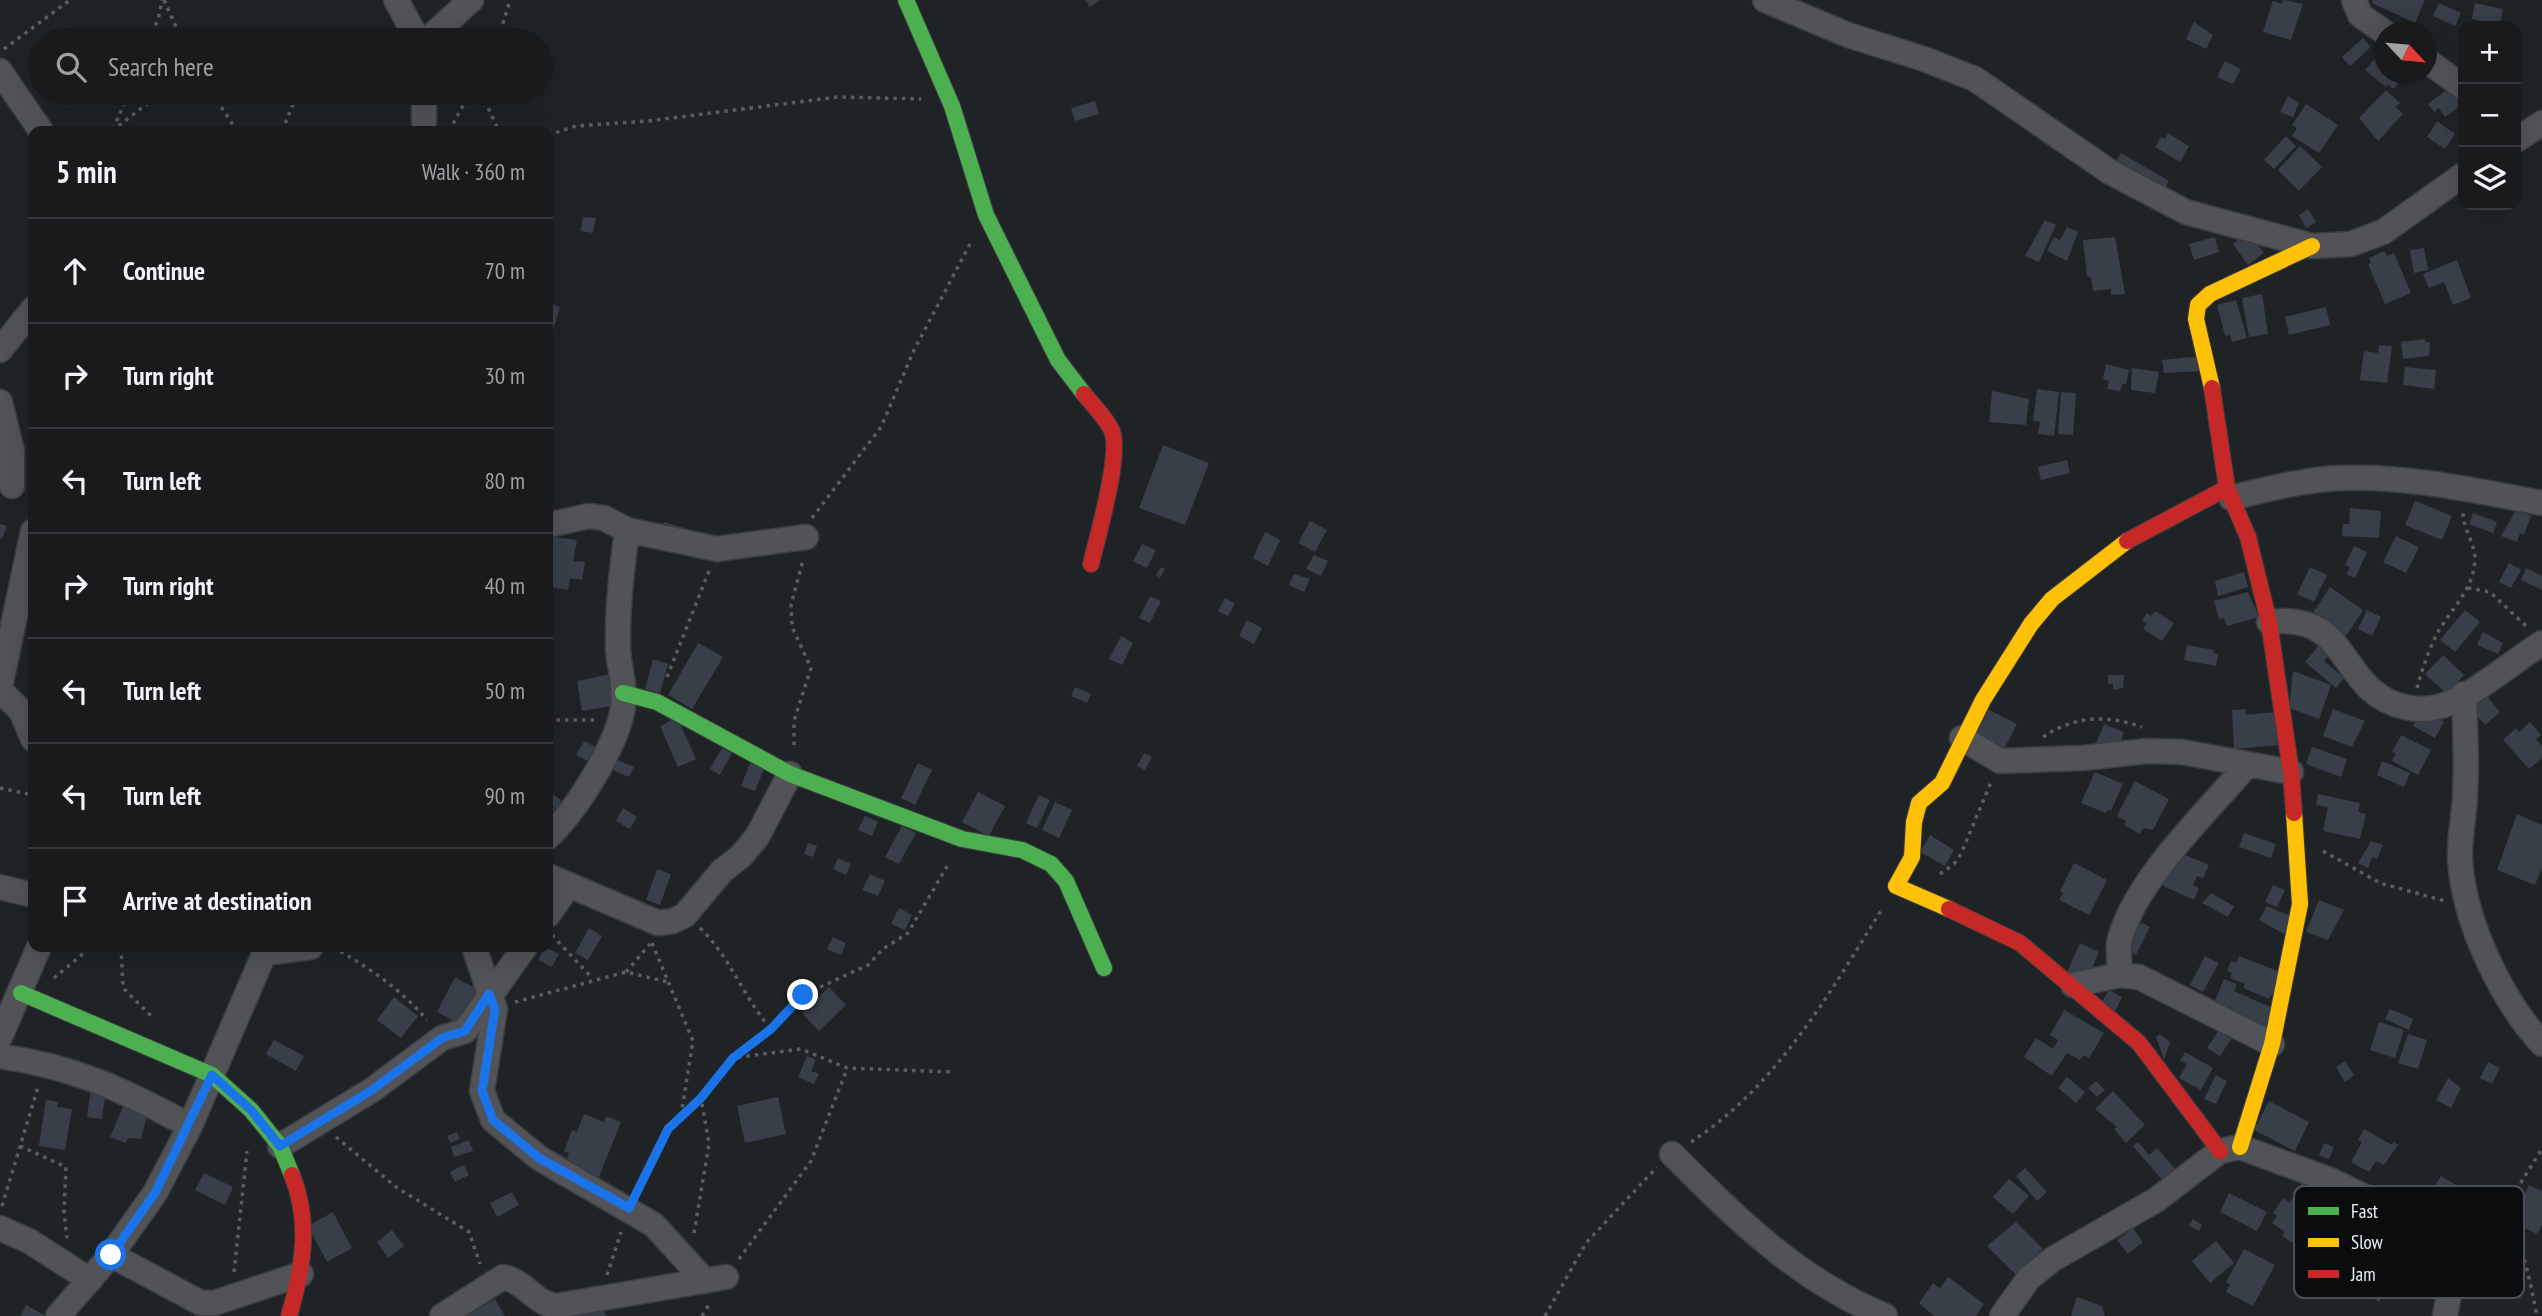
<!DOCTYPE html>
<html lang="en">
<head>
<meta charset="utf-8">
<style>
	:root { --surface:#181a1c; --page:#252729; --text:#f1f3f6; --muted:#9fa1a3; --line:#36383b }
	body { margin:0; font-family:"PT Sans Narrow",sans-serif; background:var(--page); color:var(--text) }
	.controls { position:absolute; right:21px; top:21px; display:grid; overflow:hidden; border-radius:14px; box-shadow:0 7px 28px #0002 }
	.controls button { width:63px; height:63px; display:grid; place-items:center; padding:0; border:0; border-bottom:2px solid var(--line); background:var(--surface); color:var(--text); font:35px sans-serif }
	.compass { position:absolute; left:2374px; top:21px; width:63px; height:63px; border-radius:50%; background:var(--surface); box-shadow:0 7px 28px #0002; rotate:116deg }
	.stop { position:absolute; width:21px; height:21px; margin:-16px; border:5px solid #1a73e8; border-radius:50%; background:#fff }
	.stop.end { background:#1a73e8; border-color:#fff; box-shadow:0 2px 7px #0008 }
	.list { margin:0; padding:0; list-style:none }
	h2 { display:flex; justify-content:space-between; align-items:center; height:91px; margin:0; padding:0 28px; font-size:30px }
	h2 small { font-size:23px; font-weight:400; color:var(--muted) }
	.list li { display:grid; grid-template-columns:46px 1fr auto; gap:21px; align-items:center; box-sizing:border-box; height:105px; padding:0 28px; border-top:2px solid var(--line) }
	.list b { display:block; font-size:26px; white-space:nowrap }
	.list em { font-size:23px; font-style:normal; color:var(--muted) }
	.icon { flex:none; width:38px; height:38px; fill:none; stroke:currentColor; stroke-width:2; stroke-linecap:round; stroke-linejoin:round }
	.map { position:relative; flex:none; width:2542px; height:1316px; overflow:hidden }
	.search { position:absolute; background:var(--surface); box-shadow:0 7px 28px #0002; left:28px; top:28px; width:525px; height:77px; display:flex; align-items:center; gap:18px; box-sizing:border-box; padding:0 24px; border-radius:38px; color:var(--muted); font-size:26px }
	.panel { position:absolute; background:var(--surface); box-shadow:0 7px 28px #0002; left:28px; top:126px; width:525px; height:826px; border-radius:14px }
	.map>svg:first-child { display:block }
</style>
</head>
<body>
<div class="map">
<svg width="2542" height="1316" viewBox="0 0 2542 1316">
	<rect width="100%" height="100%" fill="#202326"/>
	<path fill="#373f49" d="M1085 0H1100L1090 7Z
		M2283 0 2303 4 2291 40 2263 32 2273 1 2282 4Z
		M2373 0H2425L2415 23 2372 3Z
		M2439 3 2461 13 2455 26 2433 16Z
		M2475 3 2503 9 2500 25 2472 19Z
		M2194 22 2213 35 2206 49 2186 39Z
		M2363 38 2371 47 2350 66 2342 57Z
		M2376 57 2384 65V74H2394L2402 80 2393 89 2388 84 2386 87 2365 70Z
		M2225 61 2241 69 2233 84 2217 77Z
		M2453 85 2463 104 2445 117 2439 108 2434 112 2428 104Z
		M2386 90 2400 103 2396 107 2403 114 2378 141 2359 118Z
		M2288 96 2299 103 2293 117 2280 112Z
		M1095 101 1099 114 1075 121 1071 108Z
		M2306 104 2338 125 2319 153 2292 136 2297 128 2292 125Z
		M2437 121 2455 134 2445 149 2427 137Z
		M2168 133 2189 146 2180 162 2155 147 2161 137 2165 139Z
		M2286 136 2296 146 2274 169 2264 160Z
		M2300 146 2322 167 2299 191 2278 170Z
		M2121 153 2169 181 2160 195 2112 167Z
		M2308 209 2316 222 2306 228 2299 215Z
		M583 217 596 218 593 233 581 231Z
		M2045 220 2056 225 2039 262 2025 256Z
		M2067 227 2078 232 2067 261 2047 251 2054 237 2060 240Z
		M2249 232 2264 253 2248 265 2233 244Z
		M2115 237 2125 294 2111 295V289L2093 291 2091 277H2087L2083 240Z
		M2215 237 2219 252 2194 260 2189 244Z
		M2424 248 2428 270 2414 273 2410 250Z
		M2384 251 2387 256 2394 253 2411 293 2385 304 2368 264 2371 263 2369 258Z
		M2457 260 2471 298 2453 305 2444 282 2429 288 2423 274Z
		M2262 294 2268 334 2249 337 2242 298Z
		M2236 300 2247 338 2232 342 2230 335 2225 336 2217 305Z
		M548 303 560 307 550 340 548 339Z
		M2326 307 2330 325 2289 335 2285 317Z
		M2425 339 2426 342H2430L2429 356 2403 359 2401 342Z
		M2379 345 2392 346 2387 383 2360 380 2364 351 2378 353Z
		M2201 356 2203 371 2164 373 2162 360Z
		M2106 364 2129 370 2126 384H2122L2120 391 2107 389 2109 381 2103 379Z
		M2405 367 2436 370 2434 389 2403 385Z
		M2132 368 2159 372 2155 393 2131 390Z
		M2037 389 2059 392 2054 436 2038 434 2040 422 2033 421Z
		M1992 391 2029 399 2026 425 1989 422Z
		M2061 392 2076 393 2073 435 2058 434Z
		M1163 445 1209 463 1185 525 1139 508Z
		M2067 460 2070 473 2041 480 2038 467Z
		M2415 501 2452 516 2442 540 2405 525Z
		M2350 508 2381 511 2379 538 2342 536 2343 524H2349Z
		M2516 510 2531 516 2524 535 2520 533 2517 542 2501 536Z
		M2473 513 2497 522 2493 533 2469 524Z
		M1310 521 1327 530 1315 552 1298 543Z
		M664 522 697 532 694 541 661 531Z
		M0 524 7 526 2 539 0 538Z
		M1265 532 1280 540 1268 566 1253 558Z
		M2396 536 2419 547 2406 573 2383 562Z
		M553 537 577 540 573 561 585 562 582 580 570 578 568 590 549 587 548 548 552 549Z
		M1142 544 1156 550 1147 568 1133 561Z
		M2354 546 2367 552 2355 578 2346 574 2350 567 2345 565Z
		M1314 555 1328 561 1321 576 1306 569Z
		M2509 563 2521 570 2511 588 2499 582Z
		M1161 567 1165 569 1160 578 1156 575Z
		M2310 567 2327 575 2314 602 2297 594Z
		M2526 568 2542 576V590L2521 580Z
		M2244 572 2248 587 2218 596 2215 581Z
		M1294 574 1310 579 1304 592 1289 585Z
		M2330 587 2363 610 2346 636 2313 613Z
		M2248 592 2259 617 2227 626 2224 618 2219 619 2214 601Z
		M1150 596 1161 601 1150 623 1139 618Z
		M1225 598 1235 603 1228 616 1218 611Z
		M2367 610 2381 617 2372 636 2358 629Z
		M2465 610 2480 622 2455 652 2440 640Z
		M2155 611 2174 623 2162 641 2143 629 2147 624 2142 621 2147 613 2151 616Z
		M1247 620 1262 628 1254 644 1239 636Z
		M2483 632 2503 643 2498 654 2477 645Z
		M1121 636 1133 643 1122 665 1109 659Z
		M2325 638 2336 647 2324 661 2344 678 2336 688 2305 662Z
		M698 643 723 657 692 709 668 695Z
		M2187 645 2214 650 2213 653 2218 654 2216 666 2184 660Z
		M2443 655 2464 675 2447 694 2425 674Z
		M653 659 668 664 660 693 645 689Z
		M2293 671 2331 685 2319 719 2289 708Z
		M611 674 616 705 582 711 577 681Z
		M2108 675H2124L2123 688 2113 690V684H2108Z
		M1075 687 1091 694 1087 703 1071 696Z
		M2485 694 2500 712 2485 725 2470 707Z
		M1985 708 2017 724 2000 757 1968 740Z
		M2246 709V715L2276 712 2279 745 2234 749 2232 710Z
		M2333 709 2365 721 2352 747 2323 736Z
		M2422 710 2444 722 2435 738 2413 726Z
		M677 717 696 759 678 767 660 726Z
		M2530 722 2541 735 2536 739 2542 746V758L2529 769 2503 740 2516 728 2519 732Z
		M2104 724 2124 732 2117 752 2096 744Z
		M2401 735 2431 750 2418 775 2392 761 2396 754 2392 752Z
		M584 741 597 748 589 762 576 755Z
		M2312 747 2347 759 2341 777 2306 764Z
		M722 748 732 753 720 775 710 769Z
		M1144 753 1152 757 1145 770 1137 766Z
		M618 760 634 767 629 777 613 770Z
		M2382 761 2410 773 2404 787 2377 775Z
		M750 763 764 769 755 791 741 786Z
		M918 763 932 770 915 805 901 798Z
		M2095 772 2123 784 2111 811 2108 810 2106 813 2081 803Z
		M2135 781 2169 799 2153 830 2143 828 2140 834 2124 825 2126 821 2117 816Z
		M548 790 568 806 548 832Z
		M978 792 1005 806 989 836 962 822Z
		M2318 794 2360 803 2358 812 2366 814 2360 839 2323 831 2328 807 2316 805Z
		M1039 795 1050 800 1037 828 1026 823Z
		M1055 802 1072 810 1059 838 1042 830Z
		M623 808 637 817 630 829 616 821Z
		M2517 814 2542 825V868L2535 885 2497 870Z
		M865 816 878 822 872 836 858 830Z
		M902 826 916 833 899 864 885 857Z
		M2244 833 2276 844 2271 858 2239 847Z
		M1930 835 1954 850 1945 866 1920 852Z
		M2371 841 2383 845 2377 859 2372 857 2368 868 2358 863Z
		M808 843 817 846 813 857 804 854Z
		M2178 852 2209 865 2203 878 2197 876 2193 885 2199 888 2194 900 2159 884Z
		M838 858 851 864 846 875 833 869Z
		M2074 863 2107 880 2089 915 2059 900 2063 893 2060 891Z
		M657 869 671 874 660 905 646 900Z
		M870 874 885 881 878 896 862 890Z
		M2273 885 2285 890 2277 907 2265 902Z
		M2211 893 2234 906 2228 917 2202 903Z
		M2319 900 2344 910 2328 940 2306 932Z
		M2267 906 2293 917 2284 934 2259 920Z
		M899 908 912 915 905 930 891 924Z
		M2138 921 2150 927 2136 955 2124 948Z
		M589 928 602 936 588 960 575 953Z
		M833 937 846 943 841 955 827 949Z
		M2080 943 2099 952 2087 980 2067 972Z
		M545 947 559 954 552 967 538 960Z
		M2205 956 2219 963 2203 992 2190 985Z
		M2239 956 2285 974 2269 999 2243 988 2245 984 2230 978 2232 973 2227 971 2231 961 2236 963Z
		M455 977 482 992 465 1027 437 1012Z
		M2224 979 2237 984 2234 991 2277 1010 2269 1028 2213 1005Z
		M829 987 846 1005 819 1031 802 1013Z
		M2109 990 2122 997 2115 1011 2101 1004Z
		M394 997 418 1016 401 1038 377 1020Z
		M2390 1009 2413 1019 2409 1030 2385 1019Z
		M2064 1010 2104 1033 2089 1058 2083 1055 2080 1060 2067 1053 2052 1076 2024 1057 2036 1038 2053 1049 2058 1040 2050 1035Z
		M2379 1022 2404 1030 2395 1058 2370 1050Z
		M2221 1027 2234 1035 2220 1056 2207 1048Z
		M2160 1034 2170 1042 2164 1060 2156 1037Z
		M2408 1034 2427 1040 2418 1069 2398 1063Z
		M274 1040 304 1056 296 1071 266 1054Z
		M2185 1052 2213 1068 2201 1090 2179 1078 2187 1064 2180 1061Z
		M807 1056 816 1060 811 1071 819 1074 814 1084 798 1077Z
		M2345 1061 2354 1075 2345 1082 2336 1067Z
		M2488 1062 2500 1068 2492 1084 2480 1078Z
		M2216 1075 2227 1081 2216 1104 2204 1099Z
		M2067 1077 2085 1092 2076 1103 2058 1088Z
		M2448 1078 2461 1088 2451 1108 2436 1100Z
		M2096 1081 2105 1090 2097 1097 2088 1088Z
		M91 1087 106 1089 102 1119 87 1117Z
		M2113 1091 2145 1125 2126 1143 2114 1129 2117 1127 2095 1109Z
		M778 1097 786 1134 745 1143 737 1106Z
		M46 1100 58 1102 57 1107 72 1109 65 1150 39 1146Z
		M2269 1101 2309 1122 2295 1151 2254 1130Z
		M124 1105 147 1115 141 1139 128 1138 126 1143 110 1137Z
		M584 1114 604 1122 606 1116 621 1122 598 1179 564 1165 569 1153 564 1151 572 1130 577 1132Z
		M2364 1129 2392 1145 2394 1142 2398 1145 2384 1165 2376 1161 2369 1172 2351 1162 2362 1142 2358 1140Z
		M457 1132 460 1139 450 1143 447 1136Z
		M469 1140 473 1151 454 1157 451 1147Z
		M2138 1142 2149 1155 2157 1148 2177 1171 2164 1182 2133 1146Z
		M2324 1143 2334 1147 2329 1159 2319 1155Z
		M464 1165 469 1175 455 1182 450 1172Z
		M2025 1168 2047 1192 2037 1201 2016 1176Z
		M204 1173 233 1187 225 1205 195 1190Z
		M2441 1176 2456 1185 2439 1214 2423 1205Z
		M2009 1179 2029 1196 2013 1214 1993 1197Z
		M2302 1183 2316 1192 2321 1185 2337 1196 2319 1233 2316 1232 2308 1243 2304 1240 2299 1247 2282 1236 2285 1232 2272 1223 2277 1216 2273 1213 2283 1198 2290 1203Z
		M2529 1185 2542 1191V1225L2537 1234 2511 1221Z
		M512 1192 519 1205 497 1217 490 1203Z
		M2229 1193 2267 1212 2257 1231 2220 1212Z
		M333 1212 352 1248 327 1262 308 1226Z
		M2193 1219 2202 1225 2199 1231 2189 1226Z
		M2016 1222 2043 1249 2017 1276 1987 1246Z
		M2133 1228 2143 1242 2128 1254 2117 1240Z
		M392 1230 404 1246 388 1258 377 1242Z
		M2216 1241 2234 1263 2210 1283 2192 1261Z
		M2373 1241 2405 1261 2379 1302 2347 1282Z
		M2244 1249 2275 1265 2253 1306 2226 1292 2230 1285 2226 1282Z
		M1948 1277 1984 1304 1976 1316H1934L1919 1303 1933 1283 1940 1288Z
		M2077 1297 2102 1306 2105 1316H2071Z
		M495 1299 505 1316H466Z
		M599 1303 607 1316H577Z
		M26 1305 46 1316H20Z"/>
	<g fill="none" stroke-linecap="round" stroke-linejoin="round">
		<g stroke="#3b3d41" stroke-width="27">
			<path id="street" d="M396 0 418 40
				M1765 0 1848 35 1924 59 1975 79 2110 172 2186 212 2312 246 2351 244 2383 232 2463 175
				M2354 0 2360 15 2384 32
				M427 40 471 0
				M2426 60 2463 87
				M0 71 41 131
				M424 131V93
				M2516 140 2542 123
				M0 350 33 309
				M0 402 12 451V486
				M2231 498C2268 489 2305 479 2343 478 2409 476 2477 491 2542 503
				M548 525 589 516 604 518 627 530 717 549 806 537
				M2269 622C2353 611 2337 692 2405 707 2418 710 2434 709 2447 704 2475 694 2515 660 2542 643
				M0 687 33 531
				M0 690 21 711 33 739
				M2464 694C2465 728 2467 762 2465 796 2464 818 2459 839 2460 860 2464 922 2501 999 2542 1044
				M1962 738 2000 761 2083 758 2147 751 2182 752 2291 772
				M548 837C576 811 617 746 623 707 626 688 619 668 618 648 617 608 622 569 627 530
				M548 876 658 923 673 921 685 915 722 871 741 856 757 837 790 774
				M0 887 33 895
				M548 915 569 885
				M474 947 495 1009 482 1091 493 1120 539 1158 654 1225 705 1281
				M265 953 311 947
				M2120 975C2120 964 2117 949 2120 938 2138 877 2207 812 2248 764
				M2073 985 2120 975 2139 977 2272 1044
				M0 1037 39 947
				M0 1056C75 1067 124 1090 190 1126
				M280 1146 372 1090 442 1038 465 1031 525 947
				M1672 1154C1737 1219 1798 1280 1885 1316
				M0 1228 29 1241 90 1280
				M111 1255 201 1303H214L301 1274
				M58 1316 111 1255 155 1193 190 1126 267 947
				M442 1316 503 1277C524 1280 535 1304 556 1306L726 1277
				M2002 1316 2029 1278 2053 1259 2156 1200 2220 1151 2240 1147 2330 1180 2402 1215 2416 1230 2436 1258 2450 1289 2445 1316"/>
		</g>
		<g stroke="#3b3d41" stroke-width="18">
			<path id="fast" d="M906 0 952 106 986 215 1058 360 1084 394
				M623 693 657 702 790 774 962 839 1022 850 1051 864 1066 881 1104 968
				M21 993 212 1075 251 1110 280 1146 292 1175"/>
		</g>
		<g stroke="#3b3d41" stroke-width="18">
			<path id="slow" d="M2212 388 2196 319 2198 305 2210 294 2312 246
				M1949 909 1896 886 1912 857 1914 822 1919 803 1942 783 1983 700 2031 624 2052 599 2127 541
				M2240 1147 2272 1044 2300 904 2294 813"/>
		</g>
		<g stroke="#3b3d41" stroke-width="18">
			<path id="jam" d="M2212 388 2227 488 2248 537 2269 622 2291 772 2294 813
				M1084 394C1093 405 1105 417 1111 429 1123 450 1097 538 1091 564
				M2127 541 2227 488
				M1949 909 2020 943 2139 1043 2220 1151
				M289 1316C303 1268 311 1223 292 1175"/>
		</g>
		<path stroke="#5c5d5f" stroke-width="3.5" stroke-dasharray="3.5 5" stroke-linecap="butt" d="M164 0 182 40
			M147 40 158 20 162 0
			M498 40 510 0
			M4 49 70 0
			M212 93 237 131
			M481 93 499 131
			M113 129 129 93
			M112 131 161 93
			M282 131 294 102 313 93
			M449 131 470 93
			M548 135 576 126 648 121 838 97 921 99
			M812 518 881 427 914 350 970 244
			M2468 588 2490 592 2526 626
			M667 677 709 571
			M2417 688C2422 670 2428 652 2436 636 2449 610 2474 591 2475 559 2475 543 2463 529 2463 512
			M548 720H597
			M2043 737C2076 715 2107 715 2142 727
			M794 745V721L811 668 792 627 791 605 803 560
			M0 788 33 795
			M2323 851 2380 883 2445 901
			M1940 874 1954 864 1961 854 1991 782
			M700 928C731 958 743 997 771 1029
			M552 935 592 978
			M652 943 693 1041 681 1115
			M121 947 123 988 154 1019
			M333 947C369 968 400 988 427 1020
			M626 972 650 944
			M54 978 91 947
			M515 1002 626 972 668 982
			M735 1056 771 1029 803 995 868 965 883 949 908 933 949 863
			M336 1137 396 1187 469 1232 480 1264
			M1691 1142C1776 1087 1830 993 1882 909
			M20 1146 66 1167 64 1213 67 1238
			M638 1190 652 1165 662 1136 701 1098 733 1058 801 1049 847 1068 954 1072
			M2 1206 38 1087
			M2502 1214C2525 1246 2529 1278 2537 1316
			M694 1233 709 1144 701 1098
			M739 1259 811 1161 847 1069
			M2466 1269 2542 1149
			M234 1272 247 1151
			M607 1275 621 1232
			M702 1316 710 1303
			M1545 1316 1586 1243 1657 1167"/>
		<use href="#street" stroke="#515356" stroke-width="24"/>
		<use href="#fast" stroke="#4caf50" stroke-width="16"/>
		<use href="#slow" stroke="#ffc107" stroke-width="16"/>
		<use href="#jam" stroke="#c62828" stroke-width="16"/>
	</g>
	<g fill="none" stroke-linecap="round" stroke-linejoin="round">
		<path stroke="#1a73e8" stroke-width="9" d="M111 1255 155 1193 212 1075 251 1110 280 1146 372 1090 442 1038 465 1031 489 994 495 1009 482 1091 493 1120 539 1158 629 1208 668 1129 701 1098 733 1058 771 1029 803 995"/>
	</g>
	<rect x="2294" y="1186" width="230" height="112" rx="10" fill="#0a0c0e" stroke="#4e5153" stroke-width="2"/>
	<rect x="2308" y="1207" width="31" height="8" fill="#4caf50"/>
	<rect x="2308" y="1238" width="31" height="9" fill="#ffc107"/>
	<rect x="2308" y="1270" width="31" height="8" fill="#c62828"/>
	<g font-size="19" fill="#eef1f5">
		<text x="2351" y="1218">Fast</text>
		<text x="2351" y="1249">Slow</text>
		<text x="2351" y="1281">Jam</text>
	</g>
</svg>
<div class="controls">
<button>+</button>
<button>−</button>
<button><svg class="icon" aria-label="layers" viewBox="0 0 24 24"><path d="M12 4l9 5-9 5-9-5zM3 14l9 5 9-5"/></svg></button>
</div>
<svg class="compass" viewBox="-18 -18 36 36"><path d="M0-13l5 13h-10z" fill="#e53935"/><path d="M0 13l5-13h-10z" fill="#9fa1a3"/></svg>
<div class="stop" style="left:111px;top:1255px"></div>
<div class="stop end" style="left:803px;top:995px"></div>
<div class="search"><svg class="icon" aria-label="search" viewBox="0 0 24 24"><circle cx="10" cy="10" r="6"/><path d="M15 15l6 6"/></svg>Search here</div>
<section class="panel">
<h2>5 min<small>Walk · 360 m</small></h2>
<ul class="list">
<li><svg class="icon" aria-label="ahead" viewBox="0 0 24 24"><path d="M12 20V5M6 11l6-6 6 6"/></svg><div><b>Continue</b></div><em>70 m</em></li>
<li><svg class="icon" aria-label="right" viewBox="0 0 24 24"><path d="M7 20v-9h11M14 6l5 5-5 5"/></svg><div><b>Turn right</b></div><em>30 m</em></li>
<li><svg class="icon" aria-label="left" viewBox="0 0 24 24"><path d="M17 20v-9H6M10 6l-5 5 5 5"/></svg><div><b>Turn left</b></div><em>80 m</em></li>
<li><svg class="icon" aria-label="right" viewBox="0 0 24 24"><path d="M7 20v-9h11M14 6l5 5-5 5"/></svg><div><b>Turn right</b></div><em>40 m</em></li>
<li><svg class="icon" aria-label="left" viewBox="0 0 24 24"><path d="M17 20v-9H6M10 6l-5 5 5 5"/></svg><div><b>Turn left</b></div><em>50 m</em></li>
<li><svg class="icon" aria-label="left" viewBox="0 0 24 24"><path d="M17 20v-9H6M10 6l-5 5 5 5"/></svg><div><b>Turn left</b></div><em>90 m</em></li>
<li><svg class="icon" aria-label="arrive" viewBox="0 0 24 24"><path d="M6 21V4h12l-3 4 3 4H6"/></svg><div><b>Arrive at destination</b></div></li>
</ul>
</section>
</div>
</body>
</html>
